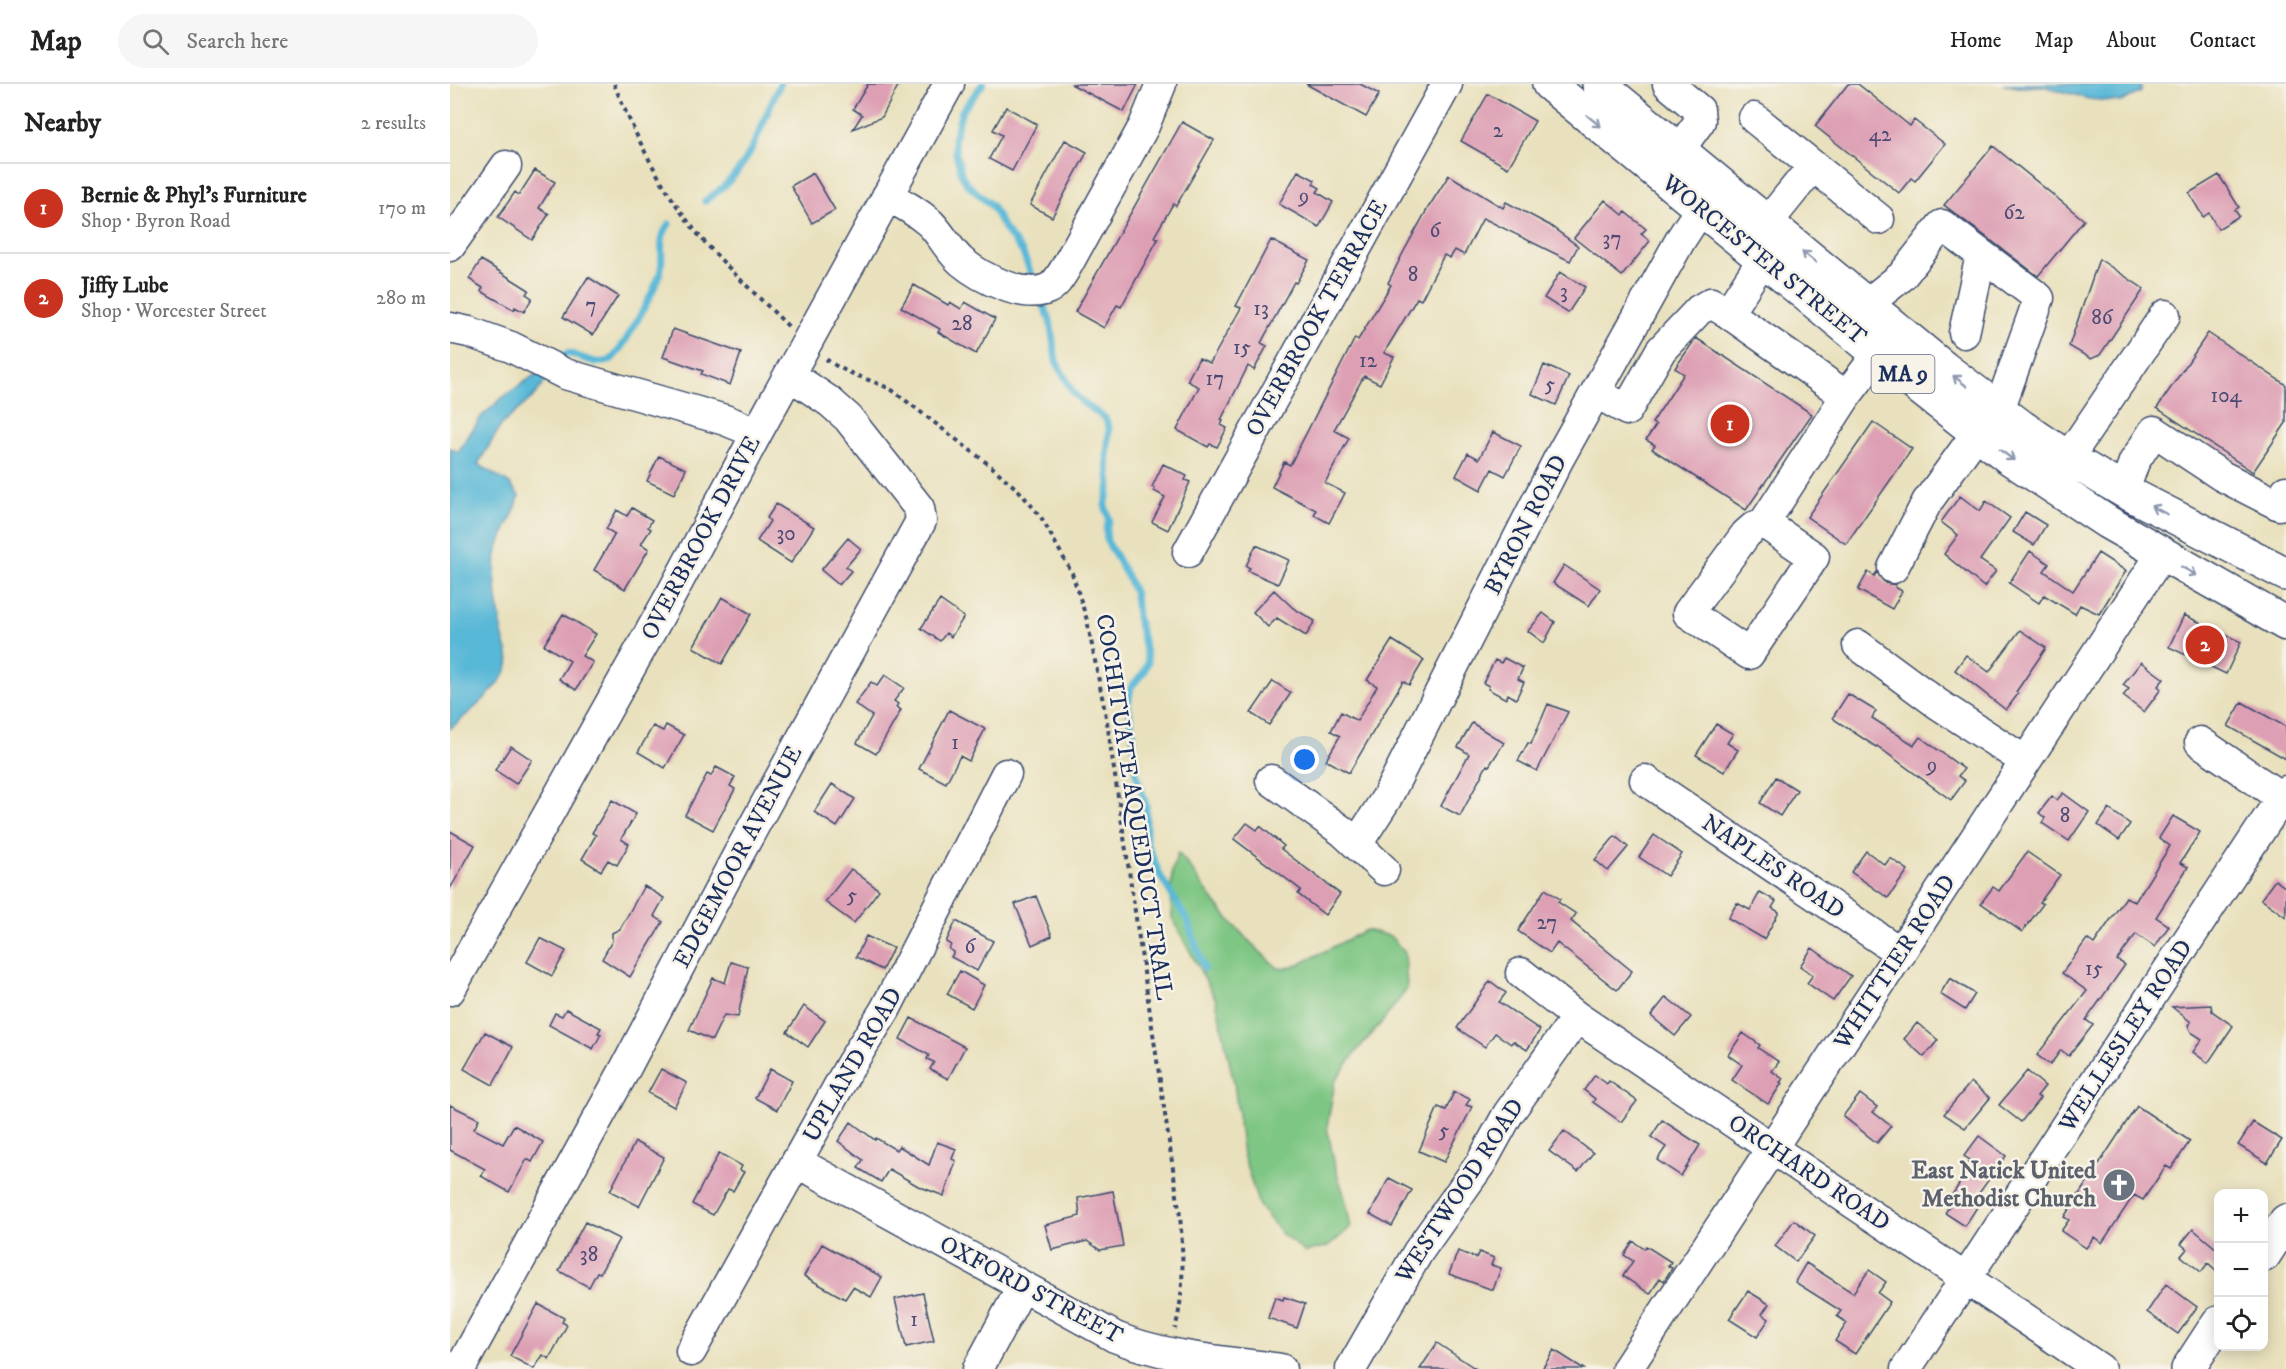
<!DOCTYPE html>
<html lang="en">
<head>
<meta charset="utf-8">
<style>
	:root { --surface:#fff; --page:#f6f6f6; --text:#222; --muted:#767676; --line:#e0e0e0; --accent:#c8321e }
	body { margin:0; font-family:"IM FELL DW Pica",serif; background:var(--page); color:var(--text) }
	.controls { position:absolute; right:18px; bottom:18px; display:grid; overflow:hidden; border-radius:12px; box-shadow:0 3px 15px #0003 }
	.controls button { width:54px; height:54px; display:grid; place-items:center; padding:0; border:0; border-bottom:2px solid var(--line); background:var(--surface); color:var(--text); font:30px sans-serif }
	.you { position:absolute; left:855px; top:676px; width:21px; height:21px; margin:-15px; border:4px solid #fff; border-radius:50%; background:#1a73e8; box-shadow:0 0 0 9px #1a73e833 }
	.badge { display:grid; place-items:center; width:39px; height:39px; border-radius:50%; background:var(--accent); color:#fff; font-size:20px; font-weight:700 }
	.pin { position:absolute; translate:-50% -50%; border:3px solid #fff; box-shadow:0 2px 6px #0006 }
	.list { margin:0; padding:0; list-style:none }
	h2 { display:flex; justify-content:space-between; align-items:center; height:78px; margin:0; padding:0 24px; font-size:26px }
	h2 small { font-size:20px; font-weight:400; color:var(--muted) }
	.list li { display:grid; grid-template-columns:39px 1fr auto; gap:18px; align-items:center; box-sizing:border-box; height:90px; padding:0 24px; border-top:2px solid var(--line) }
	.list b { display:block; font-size:22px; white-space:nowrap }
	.list p { margin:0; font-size:20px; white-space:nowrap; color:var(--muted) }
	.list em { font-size:20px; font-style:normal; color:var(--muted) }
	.icon { flex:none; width:33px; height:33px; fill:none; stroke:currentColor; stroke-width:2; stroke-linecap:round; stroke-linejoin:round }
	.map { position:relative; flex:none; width:1836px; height:1285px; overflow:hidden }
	header { display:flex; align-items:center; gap:36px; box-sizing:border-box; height:84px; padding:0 30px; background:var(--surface); border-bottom:2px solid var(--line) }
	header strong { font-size:28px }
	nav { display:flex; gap:33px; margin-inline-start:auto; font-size:21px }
	.search { width:420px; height:54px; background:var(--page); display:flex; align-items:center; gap:15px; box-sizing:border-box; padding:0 21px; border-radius:33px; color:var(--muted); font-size:22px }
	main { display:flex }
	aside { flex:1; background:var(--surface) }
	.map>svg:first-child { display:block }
</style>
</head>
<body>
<header>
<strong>Map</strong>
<div class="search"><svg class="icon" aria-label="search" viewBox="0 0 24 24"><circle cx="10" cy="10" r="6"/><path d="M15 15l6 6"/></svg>Search here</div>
<nav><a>Home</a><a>Map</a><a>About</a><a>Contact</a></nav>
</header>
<main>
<aside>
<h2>Nearby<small>2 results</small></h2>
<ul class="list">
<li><span class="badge">1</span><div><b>Bernie &amp; Phyl's Furniture</b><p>Shop · Byron Road</p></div><em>170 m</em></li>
<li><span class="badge">2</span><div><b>Jiffy Lube</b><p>Shop · Worcester Street</p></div><em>280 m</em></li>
</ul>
</aside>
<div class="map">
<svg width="1836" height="1285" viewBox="0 0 1836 1285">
	<rect width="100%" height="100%" fill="#f7f3e8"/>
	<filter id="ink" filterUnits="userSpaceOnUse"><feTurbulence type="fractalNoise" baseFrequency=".0167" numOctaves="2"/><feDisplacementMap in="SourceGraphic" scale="12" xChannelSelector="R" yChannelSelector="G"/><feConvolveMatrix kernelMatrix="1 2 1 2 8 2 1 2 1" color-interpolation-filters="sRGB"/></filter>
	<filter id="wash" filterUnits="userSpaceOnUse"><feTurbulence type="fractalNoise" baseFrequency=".008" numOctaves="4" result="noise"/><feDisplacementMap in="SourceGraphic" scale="24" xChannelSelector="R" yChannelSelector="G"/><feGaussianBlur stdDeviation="1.35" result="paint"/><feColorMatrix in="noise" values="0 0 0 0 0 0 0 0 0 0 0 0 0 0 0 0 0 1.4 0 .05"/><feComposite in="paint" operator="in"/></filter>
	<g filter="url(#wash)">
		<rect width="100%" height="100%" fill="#e9e1bd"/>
		<path fill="#7ec683" stroke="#4c7a70" stroke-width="1.5" d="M728 769C741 782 749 798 761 813 780 839 804 863 828 884L844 883 916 846 940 852 955 869 957 905 932 938 906 968 885 997 877 1043 885 1083 895 1114 901 1143 879 1162 855 1168 832 1150 809 1122 793 1071 784 999 766 916 722 834 721 815 722 787Z"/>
		<path fill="#58b8d7" stroke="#3a749a" stroke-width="1.5" d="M1553 0H1692L1691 8 1671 18 1639 15 1593 2 1568 3Z
			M89 288 98 294 83 313 52 340 28 380 60 400 69 412C65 434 49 451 46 472 43 498 49 524 52 549 54 561 62 573 57 585 48 606 17 630 0 645V364L8 368 31 333 52 314Z"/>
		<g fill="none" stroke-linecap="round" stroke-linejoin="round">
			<path stroke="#58b8d7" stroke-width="7" d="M533 0 512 27 504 55 506 69 512 92 517 100 542 122 555 146 572 167 582 192
				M255 117C304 84 306 49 330 0
				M593 220 600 236 606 277 623 308 633 319 655 334 659 344 657 376 660 401 655 421 659 435 656 446 657 457 677 492 685 510 687 531 698 577 694 588 681 603 678 620 683 650 686 689 696 721V758L711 793 738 838 754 884
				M109 274 118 269C131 272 145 282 159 277 169 274 209 199 211 185 214 168 207 156 219 140"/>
		</g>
		<g id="blocks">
			<path fill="#dd9fb4" d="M418 0H449L432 33 403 45 412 31 403 25Z
				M621 0H688L674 28Z
				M856 0H910L929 10 916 33Z
				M1398 0H1408L1460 42 1464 36 1495 60 1465 97 1461 94 1449 109 1365 42Z
				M1038 10 1085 37 1058 84 1011 57Z
				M556 23 587 40 562 87 539 75 552 51 543 46Z
				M732 38 764 56 726 122 723 120 704 153 708 155 671 223 667 221 654 244 625 228Z
				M615 56 637 68 602 133 580 121Z
				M1543 62 1634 136 1588 192 1494 121Z
				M85 86 105 98 89 124 99 130 82 156 48 133 65 108 69 111Z
				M848 87 865 96 863 100 870 104 867 108 883 118 869 143 829 120Z
				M363 89 385 126 362 139 341 102Z
				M999 91 1053 124 1056 118 1099 141 1128 162 1120 177 1033 134 1014 171 1005 166 1000 174 994 171 971 216 967 214 934 269 944 273 930 300 914 292 884 346 899 354 875 399 895 409 879 439 864 431 866 426 822 403 834 378 840 381 905 254 908 256 941 201 938 199 954 167 978 124Z
				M1769 91 1789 123 1785 126 1789 132 1768 145 1759 129 1753 133 1739 109Z
				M1155 116 1173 131 1175 128 1196 145 1191 150 1200 157 1172 192 1124 154Z
				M821 156 859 176 846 199 844 198 811 259 817 262 804 286 798 282 771 336 773 337 771 341 777 344 767 363 760 360 758 363 727 346 749 303 737 297 749 274 760 279 791 224 786 222Z
				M1649 175 1694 205 1650 271 1641 275 1619 262Z
				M31 176 79 206 76 210 82 214 74 228 65 223 64 226 31 207 33 204 19 195Z
				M1110 188 1135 203 1118 229 1094 214Z
				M138 193 168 212 143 251 113 233Z
				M464 201 498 221 500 218 511 225 515 218 545 235 526 270 488 248 490 245 451 223Z
				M223 245 291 269 280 301 251 290 253 287 213 273Z
				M1758 249 1836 301V339L1803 388 1707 324Z
				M1246 254 1362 330 1296 426 1202 365 1205 361 1196 356 1206 341 1202 339 1234 290 1225 284Z
				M1094 281 1119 292 1106 321 1082 310Z
				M1423 338 1462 365 1396 460 1357 433Z
				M1043 348 1071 362 1055 392 1042 385 1031 406 1006 392 1018 369 1029 375Z
				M209 372 236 385 224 410 197 397Z
				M713 380 737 392 735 396 740 398 718 446 702 438 715 413 704 407 705 404 702 403Z
				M1510 412 1530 427 1536 417 1560 434 1530 476 1546 487 1534 503 1494 470 1508 451 1491 438Z
				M326 420 364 443 341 479 307 457 320 437 317 434Z
				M182 424 202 436 198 443 201 445 191 460 199 465 175 505 144 486 165 450 156 445 167 426 177 432Z
				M1575 428 1596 441 1584 461 1563 448Z
				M398 454 411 465 396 483 401 487 389 501 371 486Z
				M806 461 839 476 828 500 798 487 800 484 796 482Z
				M1580 467 1599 480 1594 487 1623 507 1648 469 1676 487 1649 530 1630 521 1625 530 1594 511 1589 519 1559 499Z
				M1114 481 1150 505 1139 522 1103 499Z
				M1418 488 1424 492 1427 488 1435 499 1446 501 1445 503 1452 507 1442 525 1408 506Z
				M824 506 843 524 865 537 856 552 827 534 818 543 803 528Z
				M272 513 301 530 272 580 243 563Z
				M490 516 514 533 501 553 496 549 490 557 471 544Z
				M1093 529 1105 538 1094 559 1078 547Z
				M113 530 146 550 132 572 143 578 126 606 109 595 120 577 94 561Z
				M1734 531 1791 558 1776 590 1719 563Z
				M1570 546 1596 564 1566 608 1568 610 1556 626 1505 586 1516 571 1539 588Z
				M942 556 974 576 959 601 953 597 899 689 876 676 890 652 881 647 891 628 907 637 927 602 917 596Z
				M1054 574 1073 584 1068 595 1074 598 1066 615 1058 610 1056 615 1038 605 1039 602 1033 599 1045 576 1051 579Z
				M1691 578 1714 595 1708 602 1711 605 1694 628 1673 612 1679 605 1673 601Z
				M435 591 454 604 444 617 448 620 446 623 451 626 426 670 407 659 422 632 405 620 421 598 427 602Z
				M823 597 841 609 819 641 801 629Z
				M1398 610 1426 627 1422 634 1464 661 1470 653 1514 685 1508 692 1515 697 1501 716 1427 662 1426 663 1385 636 1383 633Z
				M1792 618 1836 643V675L1778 642Z
				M1098 620 1118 628 1087 687 1068 677 1078 659 1081 660Z
				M499 626 535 645 519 677 510 672 496 699 469 685Z
				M1022 639 1054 659 1039 682 1037 681 1010 732 991 722 1019 670 1008 663Z
				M1266 640 1283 650 1277 659 1288 666 1274 688 1246 671Z
				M216 641 234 651 215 684 188 668 203 642 213 647Z
				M61 662 82 676 66 700 45 686Z
				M266 683 285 693 280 702 285 705 263 746 235 731 257 690 261 692Z
				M1326 693 1347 706 1330 732 1310 719Z
				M382 700 405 715 387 743 364 728Z
				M1613 709 1639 728 1619 757 1592 739 1595 734 1589 729 1602 712 1607 716Z
				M162 716 186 730 171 755 179 760 167 781 158 776 151 787 132 775 146 751 142 749Z
				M1659 725 1680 740 1669 756 1648 741Z
				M1723 732 1750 748 1730 779 1738 783 1706 833 1719 842 1705 863 1686 850 1667 876 1675 881 1636 936 1643 941 1619 972 1611 966 1600 981 1587 971 1637 907 1612 889 1637 855 1644 860 1676 813 1685 818 1720 762 1709 754Z
				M797 739 807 746 810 742 834 762 831 765 890 810 875 831 848 810 851 806 784 755Z
				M0 747 25 761 0 805Z
				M1204 751 1232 770 1217 792 1189 773Z
				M1165 752 1178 763 1158 787 1145 776Z
				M1416 767 1435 781 1440 774 1458 786 1438 814 1401 788Z
				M1577 768 1610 791 1590 818 1593 820 1572 848 1531 819 1543 803 1549 807Z
				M401 785 429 806 404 839 375 818Z
				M1825 796 1836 804V833L1811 815Z
				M194 802 214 814 204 832 213 838 180 893 152 875 162 857V849L170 845Z
				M1095 805 1110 815 1108 818 1126 830 1121 837 1182 887 1167 906 1107 859 1100 869 1068 847Z
				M1310 808 1326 817 1322 824 1329 828 1314 855 1278 834 1287 819 1300 826Z
				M586 812 602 852 582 861 565 820Z
				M506 837 543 857 527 887 501 873 504 868 499 865 501 861 496 858Z
				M416 852 443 864 432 886 406 873Z
				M90 854 116 867 102 892 77 878Z
				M1362 864 1401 892 1383 917 1357 899 1363 891 1350 882Z
				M281 878 298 883 288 933 274 931 262 956 239 946 263 894 275 899Z
				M510 887 534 901 522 924 497 910Z
				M1500 894 1525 910 1515 926 1490 910Z
				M1040 897 1056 909 1049 918 1090 946 1077 966 1063 957 1061 960 1045 949 1035 963 1007 944Z
				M1216 913 1241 933 1225 952 1201 932Z
				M1761 921 1762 927 1783 942 1758 979 1743 968 1752 955 1741 948 1738 941 1741 938 1722 923Z
				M354 922 375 937 358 963 337 948Z
				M116 925 151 944 148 949 151 950 143 965 99 941 105 929 112 932Z
				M461 934 515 963 498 995 480 985 484 978 477 975 479 971 450 955Z
				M1467 939 1488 956 1474 973 1454 955Z
				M35 948 63 963 43 1001 14 985Z
				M1293 949 1310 961 1308 964 1329 978 1322 987 1333 995 1330 998 1332 999 1318 1020 1282 996 1292 981 1278 971Z
				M211 985 237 999 224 1023 198 1009Z
				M320 985 342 997 327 1026 305 1014Z
				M1577 987 1595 1002 1587 1012 1590 1014 1571 1038 1549 1021Z
				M1145 991 1157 1000 1159 997 1187 1017 1171 1038 1143 1018 1145 1015 1134 1006Z
				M1521 998 1540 1014 1515 1044 1494 1030Z
				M1004 1008 1020 1015 1016 1021 1022 1023 994 1078 969 1067 988 1023 996 1026Z
				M1410 1010 1427 1023 1423 1028 1441 1042 1427 1059 1393 1032Z
				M0 1021 29 1035 24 1045 53 1060 64 1041 93 1058 82 1078 77 1075 59 1108 31 1092 35 1085 0 1066Z
				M1687 1022 1740 1057 1721 1085 1716 1082 1693 1116 1684 1111 1652 1159 1644 1153 1636 1164 1611 1147 1619 1136 1614 1133Z
				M1212 1036 1250 1061 1231 1092 1207 1076 1216 1063 1201 1053Z
				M401 1038 425 1056 426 1054 446 1066 449 1062 479 1081 487 1058 506 1065 502 1075 506 1077 494 1112 468 1102 439 1085 431 1098 408 1084 413 1076 388 1057Z
				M1803 1038 1832 1056 1817 1079 1788 1061Z
				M1114 1047 1143 1069 1128 1088 1099 1067Z
				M1529 1052 1556 1072 1526 1113 1531 1117 1515 1142 1495 1129 1505 1114 1502 1111 1518 1087 1514 1084 1520 1076 1514 1072Z
				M185 1058 214 1073 189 1122 160 1107Z
				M269 1069 292 1082 290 1086 294 1088 283 1107 278 1105 263 1131 242 1120Z
				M939 1094 962 1106 942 1142 920 1130Z
				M663 1107 673 1162 650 1166 637 1157 602 1166 595 1141 630 1132 628 1114Z
				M1344 1136 1365 1152 1346 1178 1325 1162Z
				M135 1138 169 1155 150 1189 147 1188 139 1203 109 1187Z
				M1743 1145 1768 1166V1188L1758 1179 1751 1188 1731 1172 1737 1165 1731 1160Z
				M1183 1157 1194 1165 1196 1162 1221 1178 1218 1182 1222 1184 1214 1197 1210 1194 1200 1210 1173 1192 1183 1177 1174 1171Z
				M372 1160 432 1193 421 1213 403 1203 395 1215 354 1192Z
				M1008 1167 1026 1174 1029 1168 1044 1174 1041 1181 1051 1184 1043 1206 999 1190Z
				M1356 1179 1403 1209 1419 1186 1436 1198 1428 1209 1440 1218 1405 1270 1385 1257 1397 1239 1387 1232 1391 1227 1345 1198Z
				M1716 1200 1747 1223 1728 1250 1697 1228Z
				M1298 1207 1319 1220 1312 1230 1319 1235 1307 1253 1279 1235Z
				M473 1209 484 1257 456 1263 445 1215Z
				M825 1213 833 1216 834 1213 855 1220 847 1244 818 1234Z
				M88 1220 114 1234 112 1238 117 1241 99 1275 93 1271 84 1285 60 1272Z
				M987 1259 1026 1285H970Z
				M1104 1266 1134 1285H1092Z"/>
		</g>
	</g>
	<g filter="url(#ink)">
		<use href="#blocks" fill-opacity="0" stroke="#3a4a6c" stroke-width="1.5"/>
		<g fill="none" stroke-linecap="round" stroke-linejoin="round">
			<g stroke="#3a4a6c" stroke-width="33">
				<path id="minor" d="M1218 0 1249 26 1250 37 1229 66
					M1304 34 1429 135
					M437 112C452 119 467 128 480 139 492 151 499 167 512 178 530 193 573 215 597 205 605 202 610 193 615 185L694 42 711 0
					M1317 139 1363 82
					M0 162 56 82
					M1417 220 1452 192 1492 141 1589 214 1549 326
					M1278 229 1313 175
					M0 244 19 248 61 263 115 290 275 336 307 349
					M1514 249 1531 171
					M1147 309 1177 326 1211 266 1249 226 1261 219 1278 229 1396 312
					M1618 374 1715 231
					M1674 407 1684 378 1704 347 1772 392 1829 421 1836 407
					M1314 439 1364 473 1299 570 1238 529 1296 450 1304 443 1314 439 1396 312 1428 270
					M738 468 997 0
					M1443 484 1477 418 1527 349
					M1408 561 1488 620 1575 677
					M1750 658 1832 714
					M821 696 892 747 934 786
					M1195 696 1451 869
					M907 760 936 715 1108 376 1231 155 1251 124
					M1071 889 1127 933 1650 1285
					M0 906 222 509 307 349 499 0
					M347 1078 665 1253C717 1274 775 1277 831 1285
					M241 1267 401 980 435 926 556 690
					M10 1285 173 989 288 771 471 437 469 424 398 334 380 318 340 291
					M528 1285 572 1203
					M901 1285 968 1168 1031 1079 1058 1030 1127 933
					M1177 1285 1711 471
					M1456 1285 1836 707"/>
			</g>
			<g stroke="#3a4a6c" stroke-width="36">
				<path id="major" d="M1814 1171 1836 1137
					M1738 1285 1768 1239"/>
			</g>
			<g stroke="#3a4a6c" stroke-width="36">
				<path id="highway" d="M1099 0 1466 301 1558 373 1657 438 1836 540
					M1149 0 1494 284 1572 343 1618 374 1674 407 1836 490"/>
			</g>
			<path stroke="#3a4a6c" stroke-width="4" stroke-dasharray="4.5 4.5" stroke-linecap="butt" d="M164 0C186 54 214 110 252 155 279 186 310 214 339 243
				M376 275C395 290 421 295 442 306L542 383 570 408 591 433 622 489 637 536 657 638 730 1132C733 1169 735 1208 725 1245"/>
			<use href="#minor" stroke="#fff" stroke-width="30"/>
			<use href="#major" stroke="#fff" stroke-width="33"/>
			<use href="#highway" stroke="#fff" stroke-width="33"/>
		</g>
		<defs><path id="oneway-shaft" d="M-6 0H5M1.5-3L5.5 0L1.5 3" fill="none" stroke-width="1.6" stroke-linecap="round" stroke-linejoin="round" transform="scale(1.5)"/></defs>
		<g stroke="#8d97ae">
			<use href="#oneway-shaft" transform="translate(1144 37) rotate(39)"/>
			<use href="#oneway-shaft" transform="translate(1359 173) rotate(-141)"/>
			<use href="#oneway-shaft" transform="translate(1510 297) rotate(-142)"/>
			<use href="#oneway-shaft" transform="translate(1557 371) rotate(36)"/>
			<use href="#oneway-shaft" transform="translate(1709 426) rotate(-152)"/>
			<use href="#oneway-shaft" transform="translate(1739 487) rotate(29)"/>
		</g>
	</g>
	<defs>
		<g id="church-disc" transform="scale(1.725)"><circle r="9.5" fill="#6b7280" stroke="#f7f3e8"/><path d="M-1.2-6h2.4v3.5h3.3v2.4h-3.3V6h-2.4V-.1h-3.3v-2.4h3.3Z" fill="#fff"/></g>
	</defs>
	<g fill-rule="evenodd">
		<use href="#church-disc" x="1669" y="1101"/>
	</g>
	<g text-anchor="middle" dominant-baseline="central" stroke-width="5" stroke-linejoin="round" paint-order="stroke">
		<g font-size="21" fill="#4c4b74">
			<text x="1048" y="47">2</text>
			<text x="1430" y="51">42</text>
			<text x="854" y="113">9</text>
			<text x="1564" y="129">62</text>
			<text x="985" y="147">6</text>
			<text x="1162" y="155">37</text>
			<text x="963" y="191">8</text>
			<text x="1114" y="208">3</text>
			<text x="141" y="222">7</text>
			<text x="811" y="225">13</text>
			<text x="1652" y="234">86</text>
			<text x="512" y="240">28</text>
			<text x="792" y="264">15</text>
			<text x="918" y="277">12</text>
			<text x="765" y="295">17</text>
			<text x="1100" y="301">5</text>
			<text x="1776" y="312">104</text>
			<text x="336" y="450">30</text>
			<text x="505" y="659">1</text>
			<text x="1482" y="682">9</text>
			<text x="1615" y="732">8</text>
			<text x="402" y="812">5</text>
			<text x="1097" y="839">27</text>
			<text x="520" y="863">6</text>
			<text x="1644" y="885">15</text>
			<text x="994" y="1047">5</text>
			<text x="139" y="1171">38</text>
			<text x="464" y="1236">1</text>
		</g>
		<rect fill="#f7f3e8" stroke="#5d6a87" stroke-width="1.5" x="1421.5" y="271" width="63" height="38" rx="4.5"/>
		<g font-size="22" font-weight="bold" fill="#1b2f5e">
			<text x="1453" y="290">MA 9</text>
		</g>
		<g font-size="24" fill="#1b2f5e" stroke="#f7f3e8">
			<text transform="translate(1314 176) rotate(39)">WORCESTER STREET</text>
			<text transform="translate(867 234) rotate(-61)">OVERBROOK TERRACE</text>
			<text transform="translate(1076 441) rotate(-63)">BYRON ROAD</text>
			<text transform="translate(251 454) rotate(-62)">OVERBROOK DRIVE</text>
			<text transform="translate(684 723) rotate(81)">COCHITUATE AQUEDUCT TRAIL</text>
			<text transform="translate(288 773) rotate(-62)">EDGEMOOR AVENUE</text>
			<text transform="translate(1323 783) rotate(34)">NAPLES ROAD</text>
			<text transform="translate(1445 878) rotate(-57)">WHITTIER ROAD</text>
			<text transform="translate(1676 952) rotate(-57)">WELLESLEY ROAD</text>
			<text transform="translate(403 981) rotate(-60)">UPLAND ROAD</text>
			<text transform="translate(1359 1089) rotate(34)">ORCHARD ROAD</text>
			<text transform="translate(1010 1107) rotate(-57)">WESTWOOD ROAD</text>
			<text transform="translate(581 1206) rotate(28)">OXFORD STREET</text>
		</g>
		<g font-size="24" font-weight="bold" fill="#5b616d" stroke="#f7f3e8" text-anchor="end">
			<text x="1646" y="1087">East Natick United<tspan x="1646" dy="28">Methodist Church</tspan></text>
		</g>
	</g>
</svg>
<div class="controls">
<button>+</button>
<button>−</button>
<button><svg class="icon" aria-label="locate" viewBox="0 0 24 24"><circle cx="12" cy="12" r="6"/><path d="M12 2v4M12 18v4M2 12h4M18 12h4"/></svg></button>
</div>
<div class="you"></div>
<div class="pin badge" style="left:1280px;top:340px">1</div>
<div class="pin badge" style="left:1755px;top:561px">2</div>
</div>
</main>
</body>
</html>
